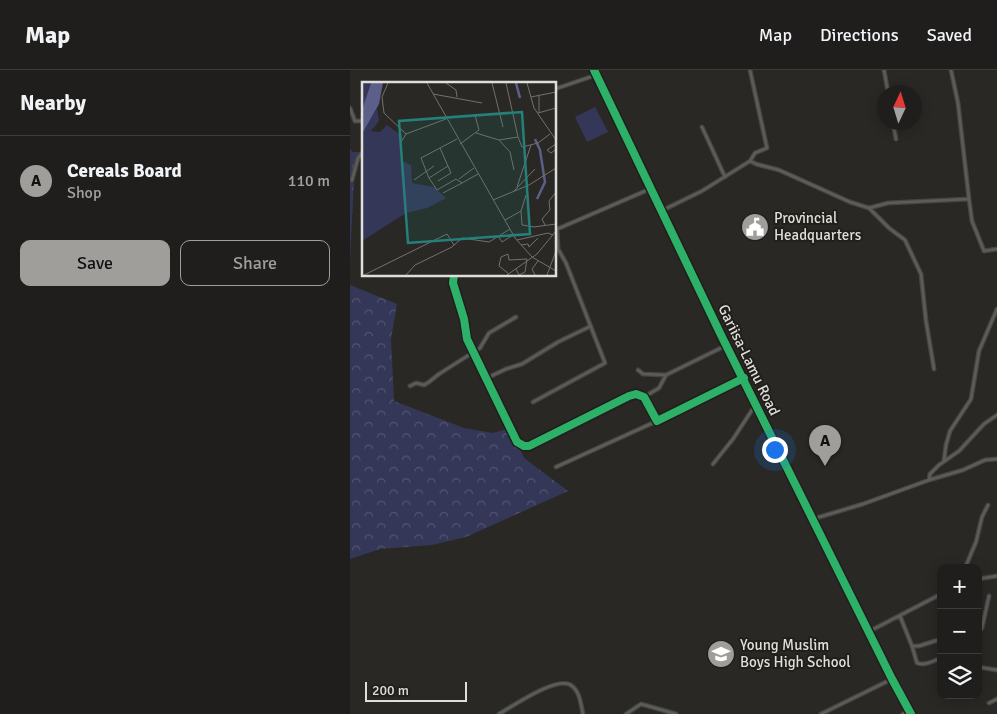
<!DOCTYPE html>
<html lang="en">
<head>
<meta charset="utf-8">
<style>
	:root { --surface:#1f1e1c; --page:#272725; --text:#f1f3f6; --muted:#a1a2a3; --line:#3c3c3b; --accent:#9f9e9b }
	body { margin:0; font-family:Signika,sans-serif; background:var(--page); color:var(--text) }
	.controls { position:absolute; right:15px; bottom:15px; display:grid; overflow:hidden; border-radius:10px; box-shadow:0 2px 12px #0003 }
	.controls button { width:45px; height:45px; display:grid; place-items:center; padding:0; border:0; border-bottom:1px solid var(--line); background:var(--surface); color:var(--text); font:25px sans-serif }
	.compass { position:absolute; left:527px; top:15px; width:45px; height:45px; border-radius:50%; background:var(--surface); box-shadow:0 2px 12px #0003; rotate:4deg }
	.scale { position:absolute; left:15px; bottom:12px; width:102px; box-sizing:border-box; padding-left:5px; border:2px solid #dfdeda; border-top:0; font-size:14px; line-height:18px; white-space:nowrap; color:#dfdeda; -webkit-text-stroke:4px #211f1a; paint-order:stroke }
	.you { position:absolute; left:424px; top:379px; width:18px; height:18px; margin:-12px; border:4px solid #fff; border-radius:50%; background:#1a73e8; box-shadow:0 0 0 8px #1a73e833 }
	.badge { display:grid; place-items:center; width:32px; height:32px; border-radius:50%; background:var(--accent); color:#111; font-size:16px; font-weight:700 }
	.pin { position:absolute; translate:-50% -41px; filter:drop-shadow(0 1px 2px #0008) }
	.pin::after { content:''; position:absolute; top:26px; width:18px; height:15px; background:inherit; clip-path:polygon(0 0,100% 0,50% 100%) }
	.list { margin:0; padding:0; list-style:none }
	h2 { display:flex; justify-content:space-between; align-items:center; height:65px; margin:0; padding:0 20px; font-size:21px }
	h2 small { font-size:16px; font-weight:400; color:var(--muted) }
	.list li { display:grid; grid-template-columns:32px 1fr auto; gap:15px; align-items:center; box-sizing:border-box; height:90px; padding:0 20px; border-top:1px solid var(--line) }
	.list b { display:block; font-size:19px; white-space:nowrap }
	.list p { margin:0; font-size:16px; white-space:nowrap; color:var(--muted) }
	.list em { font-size:16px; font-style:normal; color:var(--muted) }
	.actions { display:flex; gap:10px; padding:15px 20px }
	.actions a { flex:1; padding:11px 0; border:1px solid var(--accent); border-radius:10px; text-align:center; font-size:18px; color:var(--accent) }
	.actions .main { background:var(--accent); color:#111 }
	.icon { flex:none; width:28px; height:28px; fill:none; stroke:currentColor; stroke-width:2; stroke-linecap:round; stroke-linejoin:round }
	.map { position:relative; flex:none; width:647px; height:644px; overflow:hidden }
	header { display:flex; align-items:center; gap:30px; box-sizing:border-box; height:70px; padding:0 25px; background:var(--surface); border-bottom:1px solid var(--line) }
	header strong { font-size:24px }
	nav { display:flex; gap:28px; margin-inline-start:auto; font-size:18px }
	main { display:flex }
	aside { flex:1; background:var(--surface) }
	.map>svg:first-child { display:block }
</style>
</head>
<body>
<header>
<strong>Map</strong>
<nav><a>Map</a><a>Directions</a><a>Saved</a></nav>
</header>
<main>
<aside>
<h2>Nearby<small></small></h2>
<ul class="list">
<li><span class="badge">A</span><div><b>Cereals Board</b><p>Shop</p></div><em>110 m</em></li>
</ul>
<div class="actions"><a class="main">Save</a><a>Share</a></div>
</aside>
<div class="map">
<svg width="647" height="644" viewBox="0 0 647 644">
	<defs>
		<pattern id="forest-crowns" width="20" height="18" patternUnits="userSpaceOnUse" patternTransform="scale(1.25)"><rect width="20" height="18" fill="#353758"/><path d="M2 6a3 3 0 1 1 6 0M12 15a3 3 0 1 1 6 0" fill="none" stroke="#52546f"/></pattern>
	</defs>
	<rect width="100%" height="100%" fill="#292825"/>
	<path fill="#353758" d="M245 37 258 62 237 72 225 47Z"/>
	<path fill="url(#forest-crowns)" d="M0 79 3 82H12L4 108 0 190Z
		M0 215 47 234 41 269 44 331 114 358 143 363 161 358 174 388 218 421 116 467 82 475 30 479 0 489Z"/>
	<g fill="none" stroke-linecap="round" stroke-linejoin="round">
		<g stroke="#474643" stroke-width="5">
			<path id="minor" d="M534 0 538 22
				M205 19 246 5
				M0 38 5 51H14
				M543 52 546 69
				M352 57 375 107
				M400 91 406 94 429 100 500 132 519 138 538 133 619 129 608 33 601 0
				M2 110 8 88 14 81
				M619 129 622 151 634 181 647 179
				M519 138 539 158 555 170 571 204 576 251 584 299
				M311 141 352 121 400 91 405 83 417 78 400 0
				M205 160 300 119
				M104 205 103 213 114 249 117 269 167 372 174 376H179L279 326 286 324 294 327 307 351 392 309
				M288 300 293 304 316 305
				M135 309 156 299 172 294 208 272 241 256
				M60 316 66 313 74 315 79 312 89 304 130 278 139 263 166 247
				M294 327 309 318 316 305 320 303 377 275
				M183 332 255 293 216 193 208 179 207 159
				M594 390 596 375 600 361 621 329 629 281 647 239
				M363 394 383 369 406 334
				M206 397 307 351
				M579 410 580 404 589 395 609 381 634 354 647 345
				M463 449 513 434 579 410 613 400 635 390 647 389
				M615 498 626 472 632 447 638 435
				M628 509 647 506
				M550 546 562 576H569L591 569
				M520 561 591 524
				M628 562 632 558 639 526
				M562 576 567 593C575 596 583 591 591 588
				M628 597 647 600
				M639 633 647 629
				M149 644C163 636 209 604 222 616 230 622 231 635 233 644
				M276 644 291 634 326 644
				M471 644 542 609
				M553 644 559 640"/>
		</g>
		<g stroke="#474643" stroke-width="5.5">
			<path id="tertiary" d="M244 0 370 263 542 609 561 644"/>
		</g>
		<use href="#minor" stroke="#5c5c59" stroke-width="2.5"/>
		<use href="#tertiary" stroke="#5c5c59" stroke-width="3"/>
		<g stroke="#211f1a" stroke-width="11">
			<path id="cycleway" d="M244 0 370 263 542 609 561 644
				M104 205 103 213 114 249 117 269 167 372 174 376H179L279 326 286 324 294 327 307 351 394 308"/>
		</g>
		<use href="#cycleway" stroke="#2db169" stroke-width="8"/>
	</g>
	<defs>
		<g id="civic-disc" transform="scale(1.4375)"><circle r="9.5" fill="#9f9e9b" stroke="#211f1a"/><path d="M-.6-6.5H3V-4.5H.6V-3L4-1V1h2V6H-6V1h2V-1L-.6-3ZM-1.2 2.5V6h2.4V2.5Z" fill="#fff"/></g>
		<g id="school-disc" transform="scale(1.4375)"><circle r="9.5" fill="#9f9e9b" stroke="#211f1a"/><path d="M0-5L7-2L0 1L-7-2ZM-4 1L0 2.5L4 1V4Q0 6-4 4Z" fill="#fff"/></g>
	</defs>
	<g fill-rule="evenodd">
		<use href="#civic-disc" x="405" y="157"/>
		<use href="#school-disc" x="371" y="584"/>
	</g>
	<g text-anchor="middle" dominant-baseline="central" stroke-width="4" stroke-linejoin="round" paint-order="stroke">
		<g font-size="15" fill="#dfdeda" stroke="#211f1a" text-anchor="start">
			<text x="424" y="148">Provincial<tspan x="424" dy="17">Headquarters</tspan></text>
			<text x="390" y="575">Young Muslim<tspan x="390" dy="17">Boys High School</tspan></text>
		</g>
		<g font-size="15" fill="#dfdeda" stroke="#211f1a">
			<text transform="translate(399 290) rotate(64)">Gariisa-Lamu Road</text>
		</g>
	</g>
	<g transform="translate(12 12)">
		<rect width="194" height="194" fill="#292825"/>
		<path d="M0 1H9L0 28ZM15 26 17 39 9 49 18 50 25 43 40 54V79L49 83 50 101 72 105 84 116 65 126 44 131 0 159V52Z" fill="#353758"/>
		<path d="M9 1H21L17 22 0 52V28Z" fill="#5c5f89"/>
		<path fill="none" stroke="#5c5f89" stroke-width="2.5" d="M154 1 158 16M173 57 178 68 183 100 175 117"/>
		<path fill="none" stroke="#72716d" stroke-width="1" d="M26 1 20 15 22 31 44 52M65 1 153 156 170 175 194 189M84 1 94 8 95 15M130 1 141 45M165 1 172 26 194 58M71 12 120 21M169 15 194 10M177 30V14M176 31 194 26M114 51 137 58 156 55 144 1M156 55 160 65 176 61 188 52M95 57 59 76 67 96 75 108 94 97 100 101 116 92M137 58 148 70 152 88M39 60 44 52 84 37M98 62 117 48 113 33M193 68 189 71 185 68 194 62M67 96 86 84M97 97 112 86M52 98 72 84M76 99 89 91 78 66M155 105 169 63M152 109 173 87M81 111 100 101M131 118 167 103 194 86M159 129 160 143 172 145 194 142M143 138 159 129 164 113M183 143 180 137 188 128 187 119 194 110M136 154 140 160 151 153M155 158 186 151 191 153M159 163 166 162 167 165 176 156M147 192 137 184 139 175 146 172 147 178 165 177 163 190 157 193 154 187M2 193 85 152 92 163M44 193 53 183 90 165 100 156 127 160 148 147M145 193 175 172 194 149M173 193 170 187 176 179M185 193 194 169"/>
		<path fill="#248079" fill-opacity="0.15" stroke="#248079" stroke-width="2.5" d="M160 30 168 152 46 161 37 39Z"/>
		<rect width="194" height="194" fill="none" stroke="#dfdeda" stroke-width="2.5"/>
	</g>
</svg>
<div class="controls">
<button>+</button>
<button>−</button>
<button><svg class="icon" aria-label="layers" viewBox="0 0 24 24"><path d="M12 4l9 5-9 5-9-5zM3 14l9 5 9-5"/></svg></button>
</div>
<svg class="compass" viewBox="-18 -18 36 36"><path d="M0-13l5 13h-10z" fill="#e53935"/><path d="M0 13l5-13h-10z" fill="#a1a2a3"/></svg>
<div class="scale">200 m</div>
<div class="you"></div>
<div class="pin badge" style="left:475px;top:396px">A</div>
</div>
</main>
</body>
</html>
